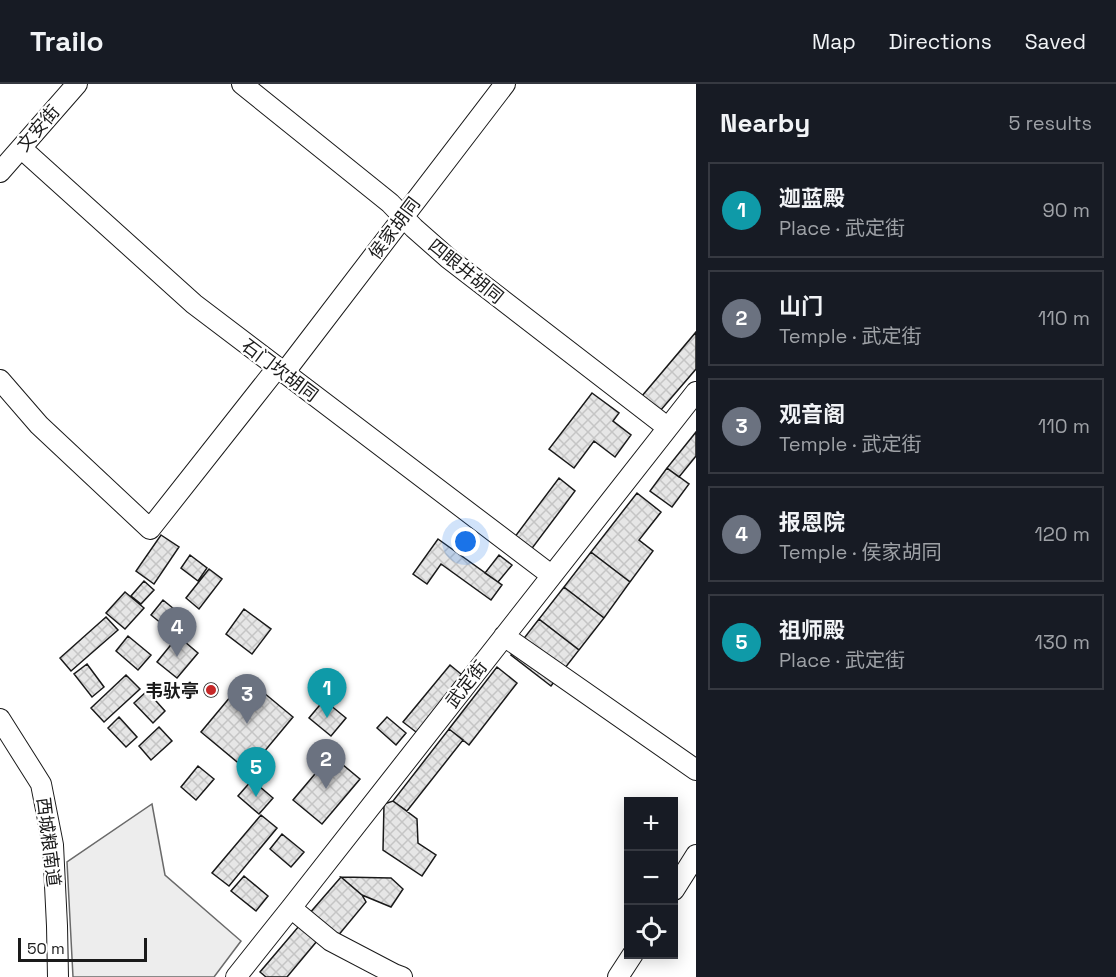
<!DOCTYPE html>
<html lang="en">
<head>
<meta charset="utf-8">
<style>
	:root { --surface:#171b24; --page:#20242c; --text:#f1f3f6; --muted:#9ea1a6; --line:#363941; --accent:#c62828 }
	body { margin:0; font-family:"Space Grotesk","Noto Sans SC",sans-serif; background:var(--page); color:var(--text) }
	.controls { position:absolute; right:18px; bottom:18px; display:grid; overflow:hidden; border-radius:0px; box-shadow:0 3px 15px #0003 }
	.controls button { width:54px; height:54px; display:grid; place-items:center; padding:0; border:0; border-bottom:2px solid var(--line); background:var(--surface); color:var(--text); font:30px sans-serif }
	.scale { position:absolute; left:18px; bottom:15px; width:129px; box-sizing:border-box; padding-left:6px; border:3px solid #1a1a1a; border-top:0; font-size:16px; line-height:21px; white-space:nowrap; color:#1a1a1a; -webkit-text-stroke:4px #fff; paint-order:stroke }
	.you { position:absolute; left:466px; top:458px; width:21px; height:21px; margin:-15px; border:4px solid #fff; border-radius:50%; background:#1a73e8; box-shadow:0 0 0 9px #1a73e833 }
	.badge { display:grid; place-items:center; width:39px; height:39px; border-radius:50%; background:var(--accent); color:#fff; font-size:20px; font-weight:700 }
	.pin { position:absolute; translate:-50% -50px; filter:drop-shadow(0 2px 3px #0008) }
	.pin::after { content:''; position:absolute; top:32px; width:21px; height:18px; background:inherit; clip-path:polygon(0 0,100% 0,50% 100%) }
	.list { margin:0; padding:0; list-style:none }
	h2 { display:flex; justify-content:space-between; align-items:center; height:78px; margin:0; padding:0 24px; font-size:26px }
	h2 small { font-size:20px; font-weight:400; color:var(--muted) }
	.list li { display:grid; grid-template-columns:39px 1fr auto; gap:18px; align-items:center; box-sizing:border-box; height:96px; margin:0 12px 12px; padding:0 12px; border:2px solid var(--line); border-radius:0px }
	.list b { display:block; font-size:22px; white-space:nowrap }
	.list p { margin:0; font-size:20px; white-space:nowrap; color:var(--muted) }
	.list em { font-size:20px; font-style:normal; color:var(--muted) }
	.icon { flex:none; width:33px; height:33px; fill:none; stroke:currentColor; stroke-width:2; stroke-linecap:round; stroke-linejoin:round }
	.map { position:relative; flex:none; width:696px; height:893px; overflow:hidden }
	header { display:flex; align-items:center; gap:36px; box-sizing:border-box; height:84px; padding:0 30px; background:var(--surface); border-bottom:2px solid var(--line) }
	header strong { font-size:28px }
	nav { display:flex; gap:33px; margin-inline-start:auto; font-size:21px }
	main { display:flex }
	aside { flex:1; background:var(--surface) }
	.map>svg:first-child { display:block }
</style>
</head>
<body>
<header>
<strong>Trailo</strong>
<nav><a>Map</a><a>Directions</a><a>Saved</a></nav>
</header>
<main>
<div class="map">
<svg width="696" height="893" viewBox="0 0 696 893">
	<defs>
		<pattern id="building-cross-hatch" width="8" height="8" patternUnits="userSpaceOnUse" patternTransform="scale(1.5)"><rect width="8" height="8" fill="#e6e6e6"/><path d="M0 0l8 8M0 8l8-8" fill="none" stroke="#c5c5c5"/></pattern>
	</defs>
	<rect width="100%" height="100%" fill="#fff"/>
	<path fill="#ededed" stroke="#6a6a6a" stroke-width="1.5" d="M152 720 165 791 241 857 214 893H73L67 778Z"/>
	<path fill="url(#building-cross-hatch)" stroke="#1a1a1a" stroke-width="1.5" d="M696 248V285L660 327 642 312Z
		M592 309 619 329 613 337 631 351 615 373 594 357 574 384 549 365Z
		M696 348V372L679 393 667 384Z
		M667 384 689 400 672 423 650 407Z
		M559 394 575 407 527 471 511 458Z
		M637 409 661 428 639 456 653 467 630 498 591 468Z
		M161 451 179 463 154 500 136 487Z
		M438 455 502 501 491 516 441 480 427 500 413 490Z
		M591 468 630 498 604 534 564 503Z
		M190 471 207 484 198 497 181 484Z
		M499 471 512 481 498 498 485 489Z
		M209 485 222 495 199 525 186 514Z
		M144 497 154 506 141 520 131 512Z
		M564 503 604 534 579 566 539 535Z
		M125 508 144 524 125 545 106 529Z
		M163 516 185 534 173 549 151 531Z
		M244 525 271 545 252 570 226 550Z
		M106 533 118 546 71 587 60 574Z
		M539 535 579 566 551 602 511 571Z
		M128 552 151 571 138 586 116 567Z
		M178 552 198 569 177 594 157 578Z
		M87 580 104 603 92 613 74 590Z
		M450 581 467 595 420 651 403 638Z
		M497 583 517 599 469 661 449 645Z
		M126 591 140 605 104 638 91 624Z
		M246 594 293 633 248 687 201 648Z
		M204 606a7 7 0 1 1 14 0a7 7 0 1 1-14 0Z
		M147 607 165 627 153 639 134 619Z
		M324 616 346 634 331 652 309 634Z
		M119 633 137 653 126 663 108 644Z
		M387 633 406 649 396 661 377 644Z
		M159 643 172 657 151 676 139 662Z
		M449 645 463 656 407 727 393 717Z
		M331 671 360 695 322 740 293 716Z
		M198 682 214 695 196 716 181 703Z
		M252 696 273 714 259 730 238 712Z
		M393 717 417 735 418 759 436 771 422 792 383 766 384 720Z
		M261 731 277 744 229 802 212 789Z
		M282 750 304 768 291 783 270 765Z
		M244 792 268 812 256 827 231 807Z
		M341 793 362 811 366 818 337 853 309 830Z
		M341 793 391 794 403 805 391 823 362 811Z
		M299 842 317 857 287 893H266L260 888Z"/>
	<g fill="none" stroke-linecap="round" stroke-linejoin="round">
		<g stroke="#1a1a1a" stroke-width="22">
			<path id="minor" d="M242 0 390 119 414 144 448 174 667 343
				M21 64 194 220 551 491
				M0 88 77 0
				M284 289 505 0
				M0 296 39 341 150 445 277 284
				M504 552 696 686
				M0 635 41 700 53 761 57 842 58 893
				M674 806 696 771
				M291 824 331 857 394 890 402 893
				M236 893 291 824 696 308
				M618 893 633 870"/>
		</g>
		<use href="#minor" stroke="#fff" stroke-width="20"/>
	</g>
	<circle fill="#c62828" stroke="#fff" stroke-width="2" cx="211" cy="606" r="6"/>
	<g text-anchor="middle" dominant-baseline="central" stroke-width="4.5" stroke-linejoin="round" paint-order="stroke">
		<g font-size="18" fill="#1a1a1a" stroke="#fff">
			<text transform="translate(38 44) rotate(-49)">文安街</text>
			<text transform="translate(394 144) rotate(-53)">侯家胡同</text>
			<text transform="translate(466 187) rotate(39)">四眼井胡同</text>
			<text transform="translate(280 286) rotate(37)">石门坎胡同</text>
			<text transform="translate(466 600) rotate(-52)">武定街</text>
			<text transform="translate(49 758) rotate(83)">西城粮南道</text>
		</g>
		<g font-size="18" font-weight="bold" fill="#1a1a1a" stroke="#fff" text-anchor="end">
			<text x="199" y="606">韦驮亭</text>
		</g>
	</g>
</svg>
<div class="controls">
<button>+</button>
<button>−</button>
<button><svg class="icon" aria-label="locate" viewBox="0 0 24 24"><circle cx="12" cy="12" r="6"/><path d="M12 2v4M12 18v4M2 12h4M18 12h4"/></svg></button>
</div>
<div class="scale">50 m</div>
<div class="you"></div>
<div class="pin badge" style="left:327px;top:634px;background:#0f9aa8">1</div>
<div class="pin badge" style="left:326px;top:705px;background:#6b7280">2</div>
<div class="pin badge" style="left:247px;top:640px;background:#6b7280">3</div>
<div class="pin badge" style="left:177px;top:573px;background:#6b7280">4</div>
<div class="pin badge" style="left:256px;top:713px;background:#0f9aa8">5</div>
</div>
<aside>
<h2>Nearby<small>5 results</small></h2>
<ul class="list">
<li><span class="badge" style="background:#0f9aa8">1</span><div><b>迦蓝殿</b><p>Place · 武定街</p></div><em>90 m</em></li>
<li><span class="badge" style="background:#6b7280">2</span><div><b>山门</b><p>Temple · 武定街</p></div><em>110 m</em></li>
<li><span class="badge" style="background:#6b7280">3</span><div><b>观音阁</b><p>Temple · 武定街</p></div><em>110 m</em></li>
<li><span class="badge" style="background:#6b7280">4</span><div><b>报恩院</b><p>Temple · 侯家胡同</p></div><em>120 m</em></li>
<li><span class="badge" style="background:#0f9aa8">5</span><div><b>祖师殿</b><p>Place · 武定街</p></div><em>130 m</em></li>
</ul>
</aside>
</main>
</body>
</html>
